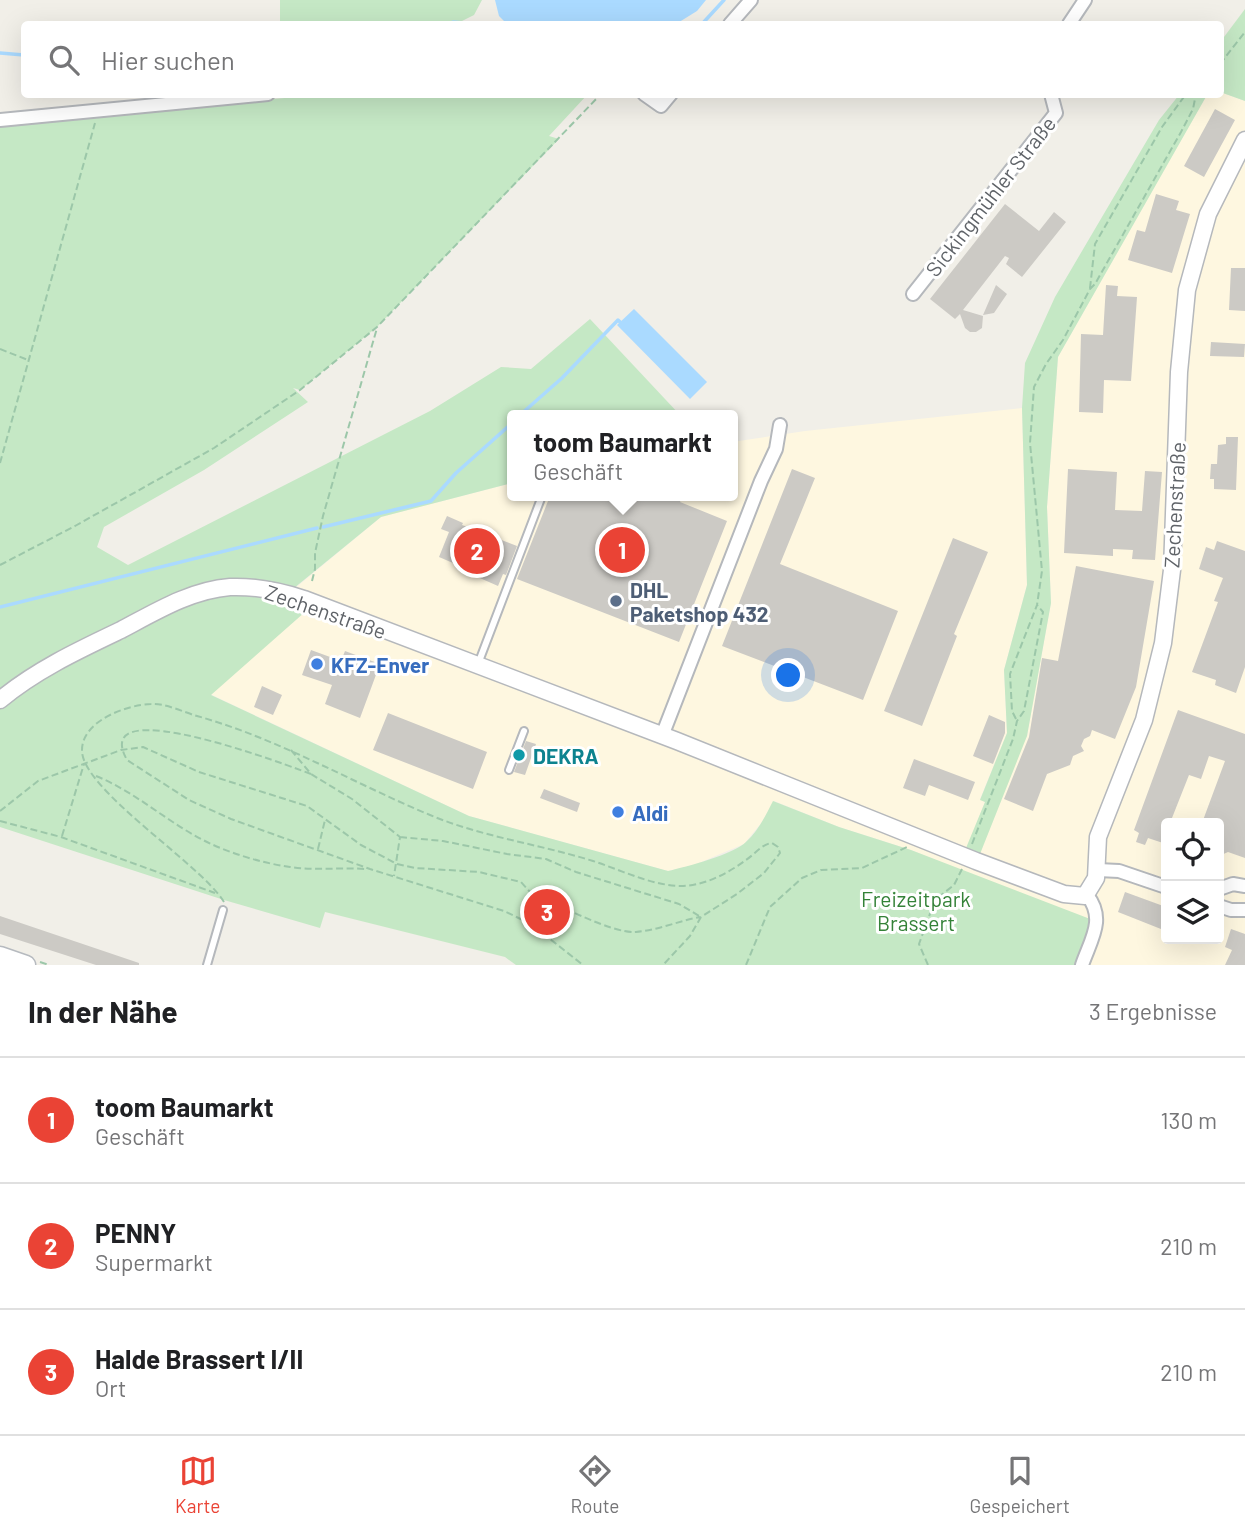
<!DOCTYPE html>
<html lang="de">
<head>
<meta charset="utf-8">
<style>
	:root { --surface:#fff; --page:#f2f2f2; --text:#202124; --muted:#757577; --line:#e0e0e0; --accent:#ea4335 }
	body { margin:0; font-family:Barlow,sans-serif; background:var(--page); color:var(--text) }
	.controls { position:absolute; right:21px; bottom:21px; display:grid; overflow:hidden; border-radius:7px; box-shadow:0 7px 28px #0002 }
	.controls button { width:63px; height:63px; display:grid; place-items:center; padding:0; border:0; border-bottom:2px solid var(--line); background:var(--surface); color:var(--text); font:35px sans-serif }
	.you { position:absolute; left:789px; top:676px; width:24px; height:24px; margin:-18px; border:5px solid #fff; border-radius:50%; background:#1a73e8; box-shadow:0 0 0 10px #1a73e833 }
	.badge { display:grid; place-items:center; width:46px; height:46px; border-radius:50%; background:var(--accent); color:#fff; font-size:23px; font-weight:700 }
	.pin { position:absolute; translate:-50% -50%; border:4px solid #fff; box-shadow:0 2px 7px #0006 }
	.popup { position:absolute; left:507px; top:410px; width:231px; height:91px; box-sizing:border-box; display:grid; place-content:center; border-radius:7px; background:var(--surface); filter:drop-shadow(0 2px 5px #0005); font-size:23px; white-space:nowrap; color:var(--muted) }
	.popup b { font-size:26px; color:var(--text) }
	.popup::after { content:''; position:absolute; left:50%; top:100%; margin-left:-14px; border:14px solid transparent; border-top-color:var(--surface) }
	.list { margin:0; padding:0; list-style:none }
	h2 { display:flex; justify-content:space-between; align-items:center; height:91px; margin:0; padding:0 28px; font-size:30px }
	h2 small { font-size:23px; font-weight:400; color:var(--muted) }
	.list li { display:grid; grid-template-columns:46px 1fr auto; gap:21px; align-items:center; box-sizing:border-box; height:126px; padding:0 28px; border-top:2px solid var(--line) }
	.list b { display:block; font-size:26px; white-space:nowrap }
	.list p { margin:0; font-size:23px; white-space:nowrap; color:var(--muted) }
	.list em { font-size:23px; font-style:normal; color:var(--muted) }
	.icon { flex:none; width:38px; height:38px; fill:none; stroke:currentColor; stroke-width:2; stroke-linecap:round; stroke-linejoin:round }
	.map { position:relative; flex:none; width:1245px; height:965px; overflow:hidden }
	.search { position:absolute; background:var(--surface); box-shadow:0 7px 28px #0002; left:21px; right:21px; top:21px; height:77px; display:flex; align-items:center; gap:18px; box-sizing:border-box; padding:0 24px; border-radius:7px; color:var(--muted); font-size:26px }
	.sheet { height:469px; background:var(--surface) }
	nav { display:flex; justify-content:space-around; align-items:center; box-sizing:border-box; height:98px; border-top:2px solid var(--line); background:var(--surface); font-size:19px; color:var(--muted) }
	nav a { display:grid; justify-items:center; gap:4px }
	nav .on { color:var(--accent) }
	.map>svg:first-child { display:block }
</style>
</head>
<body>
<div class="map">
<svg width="1245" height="965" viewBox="0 0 1245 965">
	<rect width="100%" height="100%" fill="#f1efe8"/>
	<path fill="#fef7e0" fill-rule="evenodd" d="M1221 92 1245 101V965H1082L965 872 911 850 839 827 774 801 762 822 744 844 694 865 668 871 469 816 210 694 305 612 288 594 381 517 512 483V496H732V442L805 431 1022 408 1027 585 1004 670 1007 733 980 799 985 802 967 848 1027 736 1051 603 1047 507 1058 357 1200 107 1207 95 1220 94ZM1166 823H1219V939H1166Z"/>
	<path fill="#c5e8c5" d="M280 0H482L474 15 456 24H280Z
		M1245 9V101L1220 92 1221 41Z
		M318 95H587L549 136 559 139 377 327 300 390 293 388 308 402 204 470 104 527 97 547 128 565 430 411 501 367 531 369 590 319 680 415H512V483L381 517 288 593 305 612 211 695 469 816 668 871C686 867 734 854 746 842 758 831 766 815 773 801L839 827 911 850 1098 922 1082 965H516L505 957 325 912 320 928 224 900 0 827V123Z
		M1179 95H1207L1058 357 1047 507 1051 603 1027 736 980 854 966 848 985 802 980 800 1007 733 1004 670 1027 585 1022 408 1025 363 1055 297 1159 120Z"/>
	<path fill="#aadaff" d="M495 0H706L697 11 676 24H507L499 16Z
		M634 309 707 382 690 399 617 325Z"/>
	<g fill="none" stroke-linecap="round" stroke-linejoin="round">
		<path stroke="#aadaff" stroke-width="3.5" d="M448 24 453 22 474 24
			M702 24 724 0
			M0 53 24 55
			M520 415 562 378 618 320 620 322
			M323 527 431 501 456 473 512 423
			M0 607 317 528"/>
	</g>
	<path fill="#cccac5" d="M1215 109 1235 120 1204 177 1184 166Z
		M1156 194 1179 201 1176 210 1190 214 1172 273 1128 260 1137 230 1145 232Z
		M1005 204 1039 231 1054 212 1066 222 1022 277 1006 264 1009 258 1005 256 963 310 983 316 982 328 976 332H970L965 328 960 314 955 319 930 299Z
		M1231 268H1245V311L1229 310Z
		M996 285 1007 294 994 313 983 315Z
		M1106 285 1118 286 1117 296 1137 297 1131 381 1104 380 1103 413 1079 412 1081 334 1103 335Z
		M1211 342 1245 344 1244 357 1210 356Z
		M1226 437H1238L1236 490 1214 489V479H1210L1211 464H1217L1218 445 1226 444Z
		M792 469 815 478 780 564 898 611 863 700 722 646Z
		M1068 469 1117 472 1115 510 1142 511 1145 471 1162 472 1155 560 1132 559 1133 550 1113 549V556L1064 553Z
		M550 496H683L680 502 727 521 679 642 517 579Z
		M447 516 463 523 462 525 517 546 506 575 503 574 498 586 473 575 474 572 439 557 449 532 441 529Z
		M953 538 988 552 954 634 957 636 922 726 884 711Z
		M1217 541 1245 551V667L1236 693 1215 685 1216 680 1192 672 1218 602 1214 601 1223 578 1199 569 1206 547 1214 550Z
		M1076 566 1154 581 1136 687 1115 739 1092 730 1090 736 1084 739 1081 746 1084 751 1073 756 1070 765 1047 774 1033 811 1004 799 1029 737 1042 658 1058 661Z
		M311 650 341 661 345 651 380 664 360 718 325 704 332 685 302 675Z
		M262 686 282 695 273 715 254 707Z
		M1178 710 1245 734V858L1228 852 1219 856V823H1202L1225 761 1209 756 1201 779 1189 775 1170 823H1166V834L1163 843 1148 838 1145 845 1136 842 1139 833 1134 830Z
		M388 713 487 752 473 789 373 750Z
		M989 715 1005 722V733L993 764 973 756Z
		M526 741 536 744 525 775 514 772Z
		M914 759 975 782 968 800 929 785 925 796 903 788Z
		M544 789 580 803 577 812 540 798Z
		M1125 892 1166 907V931L1118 912Z
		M0 916 139 963V965H96L0 934Z
		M1231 929 1245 934V965H1225L1232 950 1225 947Z"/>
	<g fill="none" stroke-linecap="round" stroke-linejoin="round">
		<g stroke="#b5b8bc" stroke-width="10">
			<path id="service" d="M478 664 542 496
				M509 770 524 731
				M207 965 223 910"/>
		</g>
		<g stroke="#b5b8bc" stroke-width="16">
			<path id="minor" d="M730 24 751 0
				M1069 24 1085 0
				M644 94 661 106 671 94
				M0 120 268 94
				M913 294 1056 113 1051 94
				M662 736 761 481 776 449 780 425
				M1098 870 1119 871 1166 887
				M1219 889 1233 884 1245 886
				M1219 906 1231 910H1245
				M1082 965C1091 939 1106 919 1087 895"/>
		</g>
		<g stroke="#b5b8bc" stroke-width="19">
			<path id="tertiary" d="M0 700C36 670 79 650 121 630 155 612 191 590 230 587 256 586 280 591 304 599L677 741 976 861 1064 894 1085 896 1096 878 1098 837 1144 720 1163 643 1172 570 1179 372 1187 290 1208 214 1245 140"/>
		</g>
		<g stroke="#b6babf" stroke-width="21">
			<path id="secondary" d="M0 956 26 965"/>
		</g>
		<path stroke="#9cc7a9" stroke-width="2" stroke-dasharray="7 3.5" stroke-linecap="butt" d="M1220 64 1245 32
			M1090 288 1095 244 1162 127 1186 94
			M0 349 28 360
			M0 463 95 123
			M0 565 75 526 214 448 300 390 377 327 601 94
			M312 581 315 569V553L323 516 377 328
			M1016 719 1012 711 1010 674 1037 605 1042 571 1030 443 1034 387 1046 364 1063 340 1090 289 1095 284 1181 132 1193 109 1196 94
			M291 750 311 774 352 799 400 837 394 876
			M311 774C295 768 87 688 127 760L189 800 231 819 370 869 504 911 531 924 583 965
			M96 776C136 792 168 823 207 842 232 854 262 863 290 867 314 871 340 867 365 869
			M0 811 38 781 121 750 143 747 199 772 307 806 361 845 397 864 415 868 479 872 521 882 530 892C555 903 612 934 636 932 658 930 679 921 700 917
			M0 821 61 837 215 893
			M62 836 84 764
			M400 837 443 841 507 854 546 859 576 872 679 904 701 917
			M972 844 1013 739 1017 721 1024 711 1043 612 1037 605
			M318 849 325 820
			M224 902C201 864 81 789 82 750 82 721 126 705 151 704 165 703 183 712 197 716 279 739 351 782 430 815 482 837 539 844 593 861 621 870 648 884 678 886 702 887 727 874 746 860 755 854 762 844 772 843L778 847 780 853 764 873 737 894 701 917 690 936 663 965
			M40 962 49 965
			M746 965 770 907 802 878 821 870 862 868 907 847
			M928 965 919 944 935 900 954 885 962 869"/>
		<use href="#service" stroke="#fff" stroke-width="6"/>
		<use href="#minor" stroke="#fff" stroke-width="12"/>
		<use href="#tertiary" stroke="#fff" stroke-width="16"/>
		<use href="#secondary" stroke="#fff" stroke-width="18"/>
	</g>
	<circle fill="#5c6f8a" stroke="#fff" stroke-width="2.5" cx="616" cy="601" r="7"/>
	<g fill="#3f7fe0" stroke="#fff" stroke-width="2.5">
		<circle cx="317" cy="664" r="7"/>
		<circle cx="618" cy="812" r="7"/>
	</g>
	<circle fill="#0f9aa8" stroke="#fff" stroke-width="2.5" cx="519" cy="755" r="7"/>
	<g text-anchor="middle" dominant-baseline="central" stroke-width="6" stroke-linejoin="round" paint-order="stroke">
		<g font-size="21" fill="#5f6368" stroke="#fff">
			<text transform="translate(990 196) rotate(-52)">Sickingmühler Straße</text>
			<text transform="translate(1174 505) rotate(-87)">Zechenstraße</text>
			<text transform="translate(326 611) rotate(19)">Zechenstraße</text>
		</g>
		<g font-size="21" font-weight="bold" fill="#4e5e75" stroke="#fff" text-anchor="start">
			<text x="630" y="589">DHL<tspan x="630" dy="24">Paketshop 432</tspan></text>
		</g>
		<g font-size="21" font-weight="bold" fill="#366cbe" stroke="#fff" text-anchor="start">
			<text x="331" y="664">KFZ-Enver</text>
			<text x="632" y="812">Aldi</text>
		</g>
		<g font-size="21" font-weight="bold" fill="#0d838f" stroke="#fff" text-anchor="start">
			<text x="533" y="755">DEKRA</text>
		</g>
		<g font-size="21" fill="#348238" stroke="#fff">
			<text x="916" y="898">Freizeitpark<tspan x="916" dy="24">Brassert</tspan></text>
		</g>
	</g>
</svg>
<div class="controls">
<button><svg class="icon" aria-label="locate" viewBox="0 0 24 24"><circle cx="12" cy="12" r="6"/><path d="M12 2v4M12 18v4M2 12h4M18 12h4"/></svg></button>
<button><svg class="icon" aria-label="layers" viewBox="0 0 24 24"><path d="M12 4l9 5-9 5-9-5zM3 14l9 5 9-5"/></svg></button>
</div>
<div class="you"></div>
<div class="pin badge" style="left:622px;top:550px">1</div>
<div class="popup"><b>toom Baumarkt</b>Geschäft</div>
<div class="pin badge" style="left:477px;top:551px">2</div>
<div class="pin badge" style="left:547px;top:912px">3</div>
<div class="search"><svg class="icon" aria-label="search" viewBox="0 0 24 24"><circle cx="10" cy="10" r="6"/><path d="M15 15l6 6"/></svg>Hier suchen</div>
</div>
<section class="sheet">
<h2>In der Nähe<small>3 Ergebnisse</small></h2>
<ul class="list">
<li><span class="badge">1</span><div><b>toom Baumarkt</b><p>Geschäft</p></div><em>130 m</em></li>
<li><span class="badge">2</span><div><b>PENNY</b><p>Supermarkt</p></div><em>210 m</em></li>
<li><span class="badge">3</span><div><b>Halde Brassert I/II</b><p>Ort</p></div><em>210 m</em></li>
</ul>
</section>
<nav>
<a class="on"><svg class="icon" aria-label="map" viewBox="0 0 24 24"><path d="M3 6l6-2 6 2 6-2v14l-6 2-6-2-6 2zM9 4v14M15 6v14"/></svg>Karte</a>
<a><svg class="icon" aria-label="directions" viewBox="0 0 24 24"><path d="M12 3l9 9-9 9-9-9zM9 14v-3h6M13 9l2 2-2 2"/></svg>Route</a>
<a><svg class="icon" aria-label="saved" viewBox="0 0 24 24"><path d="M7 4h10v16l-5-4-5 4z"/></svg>Gespeichert</a>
</nav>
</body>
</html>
